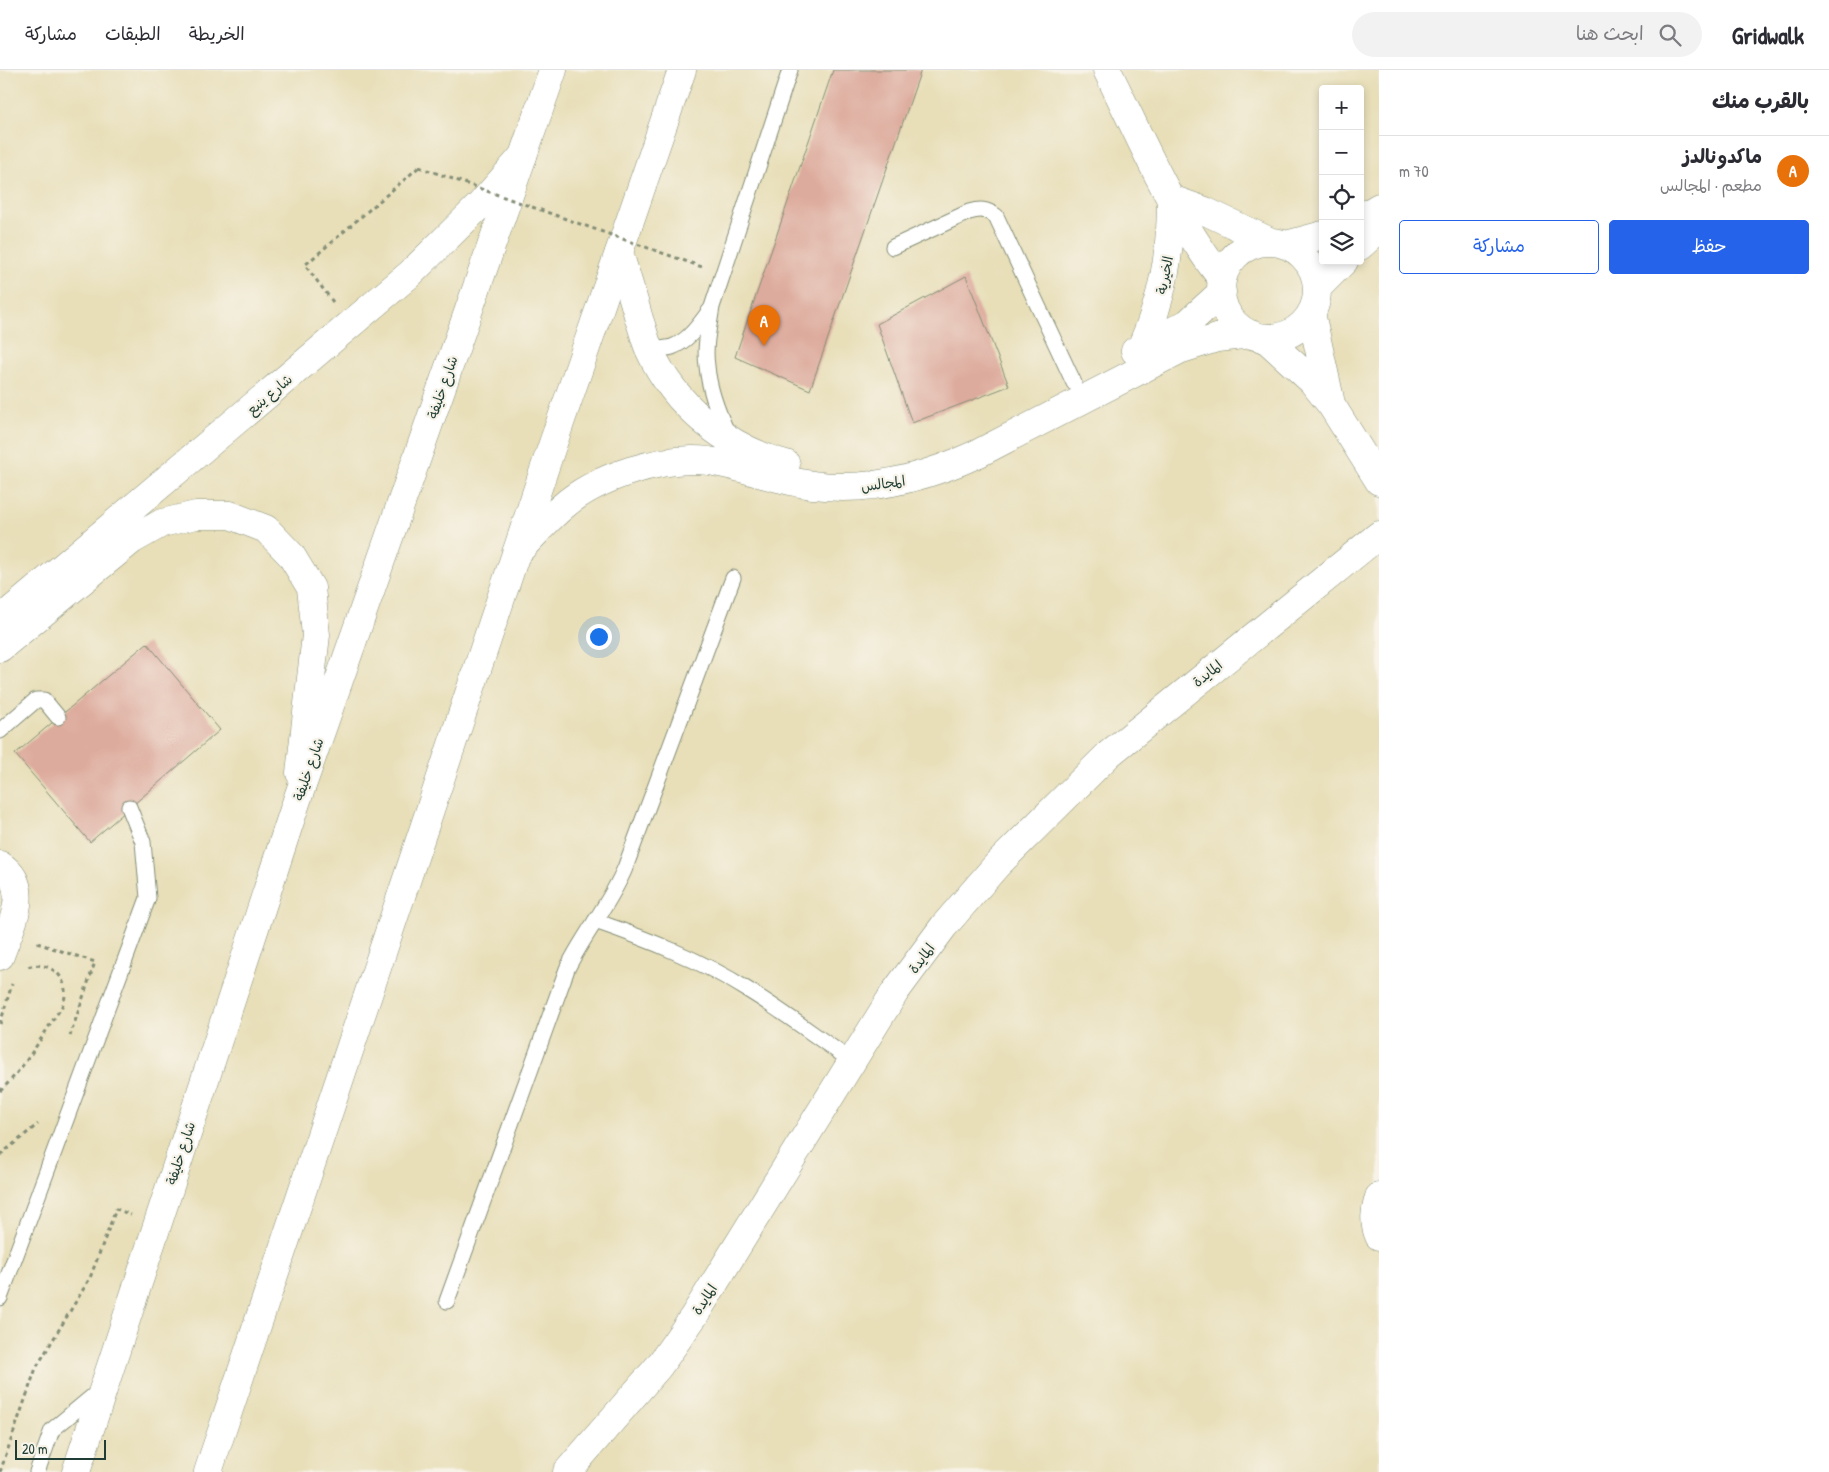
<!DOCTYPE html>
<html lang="ar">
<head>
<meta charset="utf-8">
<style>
	:root { --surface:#fff; --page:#f2f2f3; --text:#2b2b33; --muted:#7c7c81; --line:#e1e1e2; --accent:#2563eb }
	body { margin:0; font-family:"Patrick Hand","Playpen Sans Arabic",sans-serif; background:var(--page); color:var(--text); direction:rtl }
	.controls { position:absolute; right:15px; top:15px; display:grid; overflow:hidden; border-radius:5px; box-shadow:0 2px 8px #0003 }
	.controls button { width:45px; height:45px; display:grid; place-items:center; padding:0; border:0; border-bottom:1px solid var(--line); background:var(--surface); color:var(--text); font:25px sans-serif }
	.scale { position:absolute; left:15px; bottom:12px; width:91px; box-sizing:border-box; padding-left:5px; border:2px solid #1f3d34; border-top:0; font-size:14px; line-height:18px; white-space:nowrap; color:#1f3d34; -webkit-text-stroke:4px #f7f3e8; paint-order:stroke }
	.you { position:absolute; left:598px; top:566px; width:18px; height:18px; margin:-12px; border:4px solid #fff; border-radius:50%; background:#1a73e8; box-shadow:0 0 0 8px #1a73e833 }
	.badge { display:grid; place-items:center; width:32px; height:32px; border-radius:50%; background:var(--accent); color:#fff; font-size:16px; font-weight:700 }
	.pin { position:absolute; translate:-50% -41px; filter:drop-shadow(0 1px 2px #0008) }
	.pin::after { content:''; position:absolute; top:26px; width:18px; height:15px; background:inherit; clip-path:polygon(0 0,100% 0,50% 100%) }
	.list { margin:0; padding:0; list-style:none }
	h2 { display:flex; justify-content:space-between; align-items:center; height:65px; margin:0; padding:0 20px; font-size:21px }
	h2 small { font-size:16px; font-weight:400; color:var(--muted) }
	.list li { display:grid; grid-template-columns:32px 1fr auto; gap:15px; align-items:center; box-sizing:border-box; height:70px; padding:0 20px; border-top:1px solid var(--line) }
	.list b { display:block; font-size:19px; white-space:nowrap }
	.list p { margin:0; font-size:16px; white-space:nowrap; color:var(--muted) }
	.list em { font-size:16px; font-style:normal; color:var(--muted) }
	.actions { display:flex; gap:10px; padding:15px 20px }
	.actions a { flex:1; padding:11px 0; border:1px solid var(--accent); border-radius:5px; text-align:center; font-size:18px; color:var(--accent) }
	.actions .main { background:var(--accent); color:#fff }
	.icon { flex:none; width:28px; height:28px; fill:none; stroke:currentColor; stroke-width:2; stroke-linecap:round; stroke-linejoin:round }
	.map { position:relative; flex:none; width:1379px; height:1402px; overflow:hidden; direction:ltr }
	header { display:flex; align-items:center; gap:30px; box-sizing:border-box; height:70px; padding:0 25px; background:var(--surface); border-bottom:1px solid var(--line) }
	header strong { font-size:24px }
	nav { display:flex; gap:28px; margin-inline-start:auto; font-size:18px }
	.search { width:350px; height:45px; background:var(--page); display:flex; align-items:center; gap:12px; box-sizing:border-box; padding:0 18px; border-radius:28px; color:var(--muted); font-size:19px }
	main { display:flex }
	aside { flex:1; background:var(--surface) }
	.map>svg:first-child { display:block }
</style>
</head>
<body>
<header>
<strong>Gridwalk</strong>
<div class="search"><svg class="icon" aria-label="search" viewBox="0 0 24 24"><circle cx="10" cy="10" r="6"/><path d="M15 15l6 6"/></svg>ابحث هنا</div>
<nav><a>الخريطة</a><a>الطبقات</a><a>مشاركة</a></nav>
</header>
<main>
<aside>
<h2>بالقرب منك<small></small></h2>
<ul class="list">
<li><span class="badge" style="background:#e8710a">A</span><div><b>ماكدونالدز</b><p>مطعم · المجالس</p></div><em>70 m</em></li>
</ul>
<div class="actions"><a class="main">حفظ</a><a>مشاركة</a></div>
</aside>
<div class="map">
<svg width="1379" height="1402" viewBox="0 0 1379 1402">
	<rect width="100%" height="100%" fill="#f7f3e8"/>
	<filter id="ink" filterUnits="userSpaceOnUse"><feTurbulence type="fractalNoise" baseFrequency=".02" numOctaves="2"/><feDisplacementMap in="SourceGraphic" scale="10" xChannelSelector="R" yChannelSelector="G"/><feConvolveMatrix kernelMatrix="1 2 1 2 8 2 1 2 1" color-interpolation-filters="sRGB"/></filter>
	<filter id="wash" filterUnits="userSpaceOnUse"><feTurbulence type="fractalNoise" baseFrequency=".0096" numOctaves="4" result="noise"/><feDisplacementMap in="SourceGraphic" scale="20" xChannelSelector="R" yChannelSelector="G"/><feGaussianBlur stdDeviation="1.12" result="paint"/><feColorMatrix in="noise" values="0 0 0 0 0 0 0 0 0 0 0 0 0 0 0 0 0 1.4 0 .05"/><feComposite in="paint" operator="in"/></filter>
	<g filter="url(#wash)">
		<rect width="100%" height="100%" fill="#e8dfb9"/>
		<g id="blocks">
			<path fill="#ddab9d" d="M833 0H921L810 320 735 287Z
				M966 206 1009 316 912 353 877 254Z
				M147 573 220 660 90 772 15 684Z"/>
		</g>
	</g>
	<g filter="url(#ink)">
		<use href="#blocks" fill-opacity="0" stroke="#848e76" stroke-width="1"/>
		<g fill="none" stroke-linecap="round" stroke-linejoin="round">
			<g stroke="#848e76" stroke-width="17">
				<path id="lane" d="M893 177 969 142C980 139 986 139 996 146L1074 313
					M649 280C656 279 665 279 672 277 690 270 700 253 711 239
					M728 364C718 343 709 320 707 296 704 277 709 257 712 237L790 0
					M0 661 36 630H44L58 647
					M595 851C647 869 701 890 748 920 784 942 818 968 852 991
					M0 1228 148 828 143 772 129 737
					M447 1231 567 899C584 864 610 834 625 798L733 508
					M37 1402 52 1360 99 1321"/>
			</g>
			<g stroke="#848e76" stroke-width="29">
				<path id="street" d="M1107 0C1142 71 1173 146 1222 209
					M1171 129 1205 141 1271 172
					M1360 148 1379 137
					M1221 220a48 48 0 1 1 96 0a48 48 0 1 1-96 0Z
					M1286 175 1323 165
					M1360 176 1379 159
					M619 183C626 205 633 227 639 249 643 259 645 271 650 281 675 336 728 379 786 394
					M1318 217 1344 191
					M1311 243 1330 329
					M1265 268 1312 311 1332 336 1379 411
					M1141 278C1163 228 1171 184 1171 130
					M1135 281 1188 253 1222 222
					M516 484C530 469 545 452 561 438 595 407 664 385 709 391 745 397 778 411 813 415 871 423 927 407 979 383L1179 280 1217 268 1251 264
					M0 795C34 817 10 857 0 886
					M1379 1127C1375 1141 1373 1152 1379 1166
					M567 1402 659 1296 694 1246 895 922 944 856 996 796 1109 684 1379 465"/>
			</g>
			<g stroke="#848e76" stroke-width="29">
				<path id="secondary" d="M0 550 410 204 481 134 523 86
					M0 578 132 470 162 453 196 445H230L266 459 291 485 311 518 316 565 300 703"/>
			</g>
			<g stroke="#848e76" stroke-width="29">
				<path id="primary" d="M76 1402 297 730 553 0
					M208 1402 550 382 682 0"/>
			</g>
			<path stroke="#848e76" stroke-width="3" stroke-dasharray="4 4" stroke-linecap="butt" d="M333 232 305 195 419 97
				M37 873 95 892 70 966
				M0 954 12 914
				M0 1021C20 1003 39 972 53 950 56 945 61 939 63 934 68 922 64 906 53 900 46 895 36 894 28 897
				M0 1085 38 1054
				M0 1402 36 1298 90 1208 116 1139 131 1145"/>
			<use href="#lane" stroke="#fff" stroke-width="15"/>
			<use href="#street" stroke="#fff" stroke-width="28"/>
			<use href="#secondary" stroke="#fff" stroke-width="28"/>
			<use href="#primary" stroke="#fff" stroke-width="28"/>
			<path stroke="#848e76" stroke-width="3" stroke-dasharray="4 4" stroke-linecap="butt" d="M419 97 702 197"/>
		</g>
	</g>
	<g text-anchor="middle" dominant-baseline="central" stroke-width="4.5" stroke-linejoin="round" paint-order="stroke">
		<g font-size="14" fill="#1f3d34" stroke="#f7f3e8">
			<text transform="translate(1164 205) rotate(-79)">الخيرية</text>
			<text transform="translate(442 317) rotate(-71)">شارع خليفة</text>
			<text transform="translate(269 324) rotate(-40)">شارع ينبع</text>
			<text transform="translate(883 413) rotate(-8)">المجالس</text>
			<text transform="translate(1207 603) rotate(-39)">المايدة</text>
			<text transform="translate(308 699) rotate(-71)">شارع خليفة</text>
			<text transform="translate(921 888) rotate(-53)">المايدة</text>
			<text transform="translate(180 1083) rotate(-72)">شارع خليفة</text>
			<text transform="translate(704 1229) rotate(-57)">المايدة</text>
		</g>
	</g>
</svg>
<div class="controls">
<button>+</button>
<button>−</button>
<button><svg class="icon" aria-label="locate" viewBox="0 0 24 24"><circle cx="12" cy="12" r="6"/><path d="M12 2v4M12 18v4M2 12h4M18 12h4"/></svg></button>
<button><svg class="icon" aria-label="layers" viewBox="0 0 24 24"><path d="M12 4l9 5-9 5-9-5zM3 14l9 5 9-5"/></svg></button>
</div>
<div class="scale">20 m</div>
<div class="you"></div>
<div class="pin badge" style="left:764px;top:276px;background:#e8710a">A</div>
</div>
</main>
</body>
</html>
